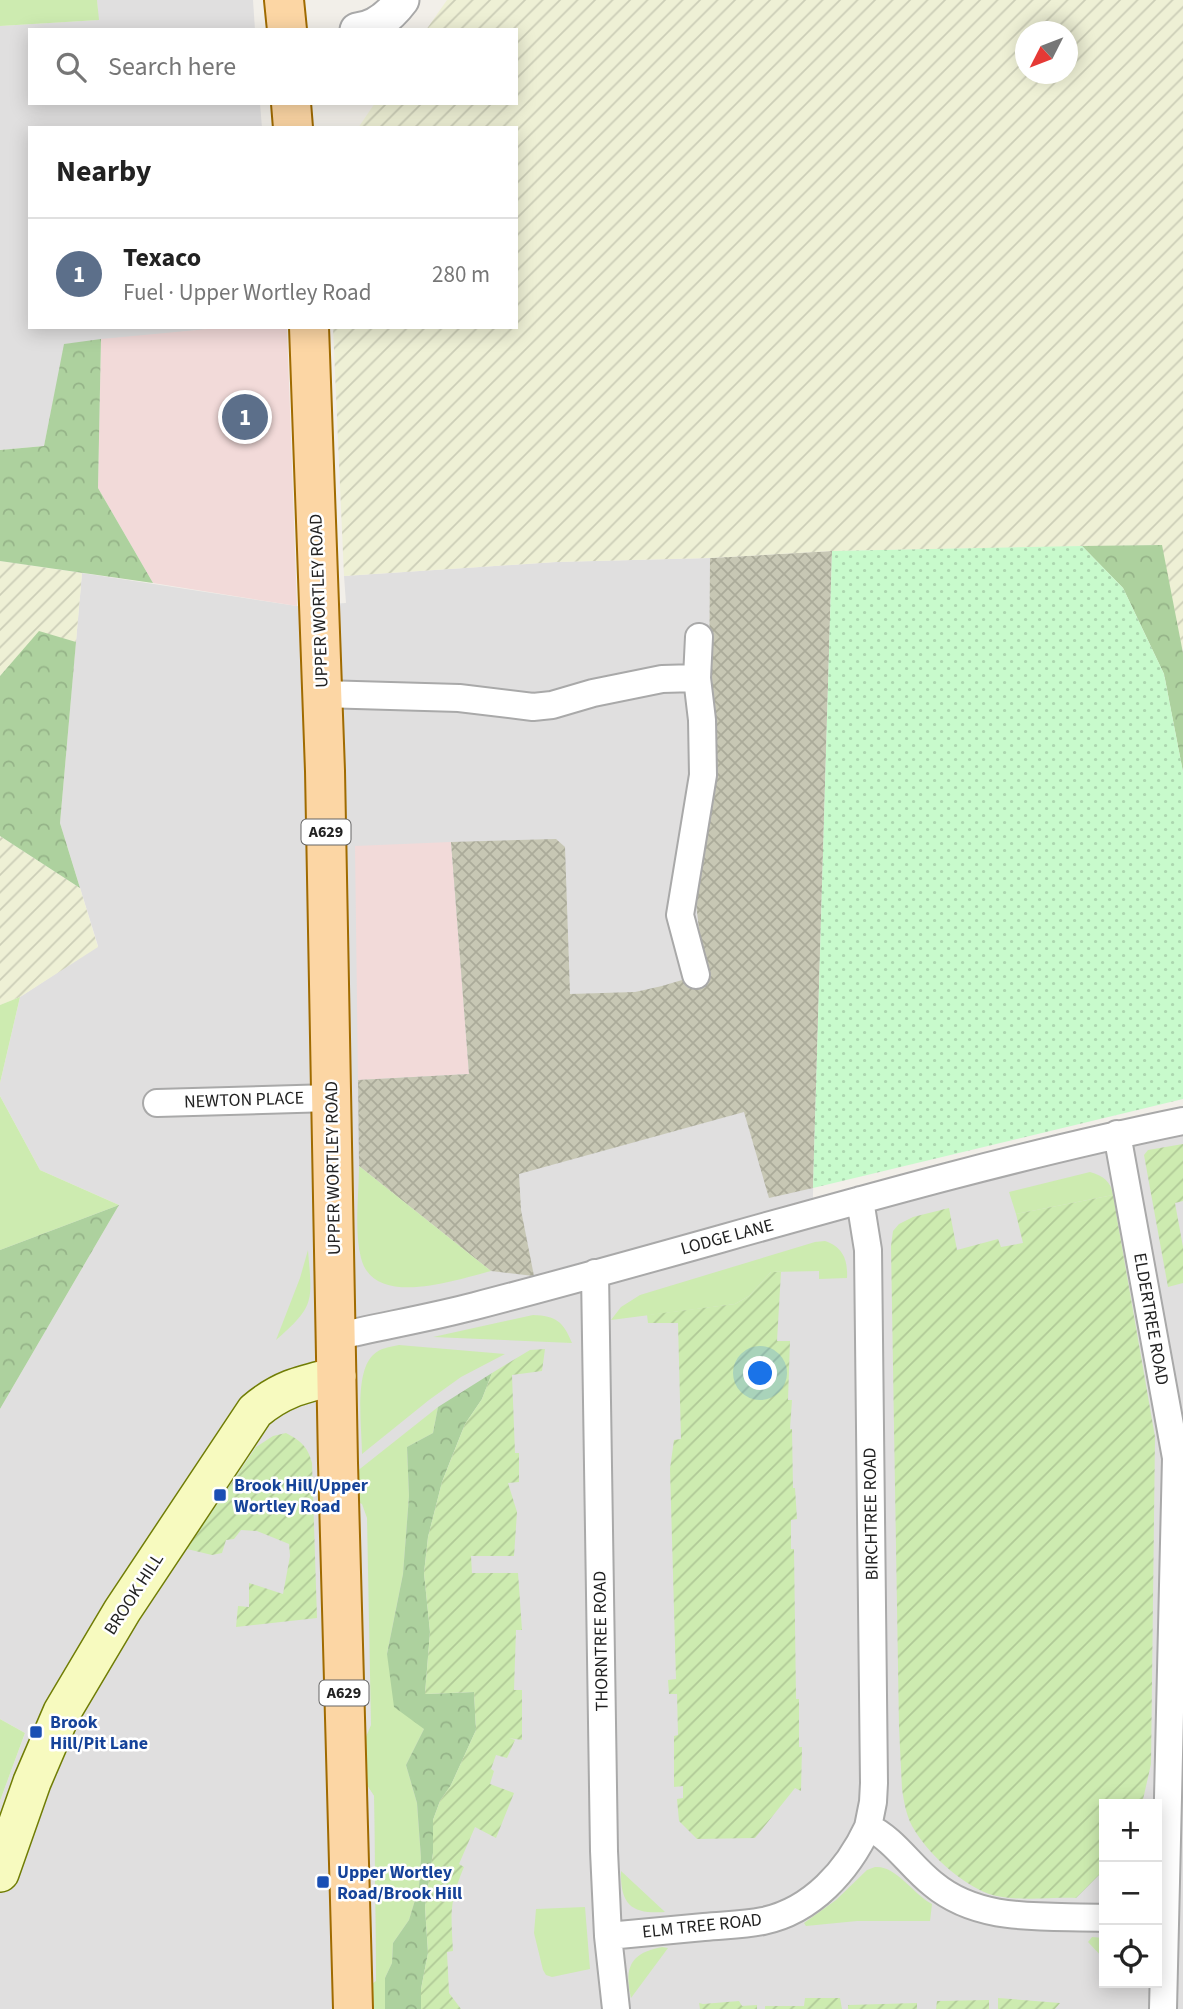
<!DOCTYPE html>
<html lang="en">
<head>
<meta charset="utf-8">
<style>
	:root { --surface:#fff; --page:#f2f2f2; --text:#222; --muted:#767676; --line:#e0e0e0; --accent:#7c3aed }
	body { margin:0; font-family:"Source Sans 3",sans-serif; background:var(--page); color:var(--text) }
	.controls { position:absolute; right:21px; bottom:21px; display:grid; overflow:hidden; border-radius:0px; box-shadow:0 4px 18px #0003 }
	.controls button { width:63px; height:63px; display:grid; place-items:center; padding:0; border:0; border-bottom:2px solid var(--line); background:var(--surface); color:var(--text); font:35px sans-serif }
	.compass { position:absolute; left:1015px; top:21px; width:63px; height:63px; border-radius:50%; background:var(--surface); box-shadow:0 4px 18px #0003; rotate:228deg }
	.you { position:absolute; left:761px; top:1374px; width:24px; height:24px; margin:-18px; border:5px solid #fff; border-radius:50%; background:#1a73e8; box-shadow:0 0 0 10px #1a73e833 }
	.badge { display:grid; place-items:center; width:46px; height:46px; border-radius:50%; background:var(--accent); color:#fff; font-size:23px; font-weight:700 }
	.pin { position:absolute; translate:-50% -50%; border:4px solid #fff; box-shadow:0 2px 7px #0006 }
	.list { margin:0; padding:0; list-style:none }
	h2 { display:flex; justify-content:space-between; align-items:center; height:91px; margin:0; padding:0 28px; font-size:30px }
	h2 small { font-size:23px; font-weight:400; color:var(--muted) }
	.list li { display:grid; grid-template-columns:46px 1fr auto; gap:21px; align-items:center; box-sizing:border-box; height:112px; padding:0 28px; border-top:2px solid var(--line) }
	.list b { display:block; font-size:26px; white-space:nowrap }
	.list p { margin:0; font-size:23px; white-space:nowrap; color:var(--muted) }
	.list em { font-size:23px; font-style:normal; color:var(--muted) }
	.icon { flex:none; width:38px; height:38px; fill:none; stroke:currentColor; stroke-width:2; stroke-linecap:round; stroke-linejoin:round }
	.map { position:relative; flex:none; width:1183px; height:2009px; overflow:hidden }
	.search { position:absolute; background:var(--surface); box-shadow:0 4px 18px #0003; left:28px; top:28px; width:490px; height:77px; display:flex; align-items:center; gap:18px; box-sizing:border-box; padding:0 24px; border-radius:0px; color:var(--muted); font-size:26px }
	.panel { position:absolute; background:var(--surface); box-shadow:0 4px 18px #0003; left:28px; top:126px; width:490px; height:203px; border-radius:0px }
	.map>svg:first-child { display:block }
</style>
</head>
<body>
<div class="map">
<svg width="1183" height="2009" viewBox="0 0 1183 2009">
	<defs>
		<pattern id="construction-cross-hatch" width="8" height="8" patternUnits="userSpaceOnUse" patternTransform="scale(1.75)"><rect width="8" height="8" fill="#c7c7b4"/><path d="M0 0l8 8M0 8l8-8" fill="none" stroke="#abab9a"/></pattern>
		<pattern id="farmland-furrows" width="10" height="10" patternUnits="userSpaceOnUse" patternTransform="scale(1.75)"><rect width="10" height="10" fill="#eef0d5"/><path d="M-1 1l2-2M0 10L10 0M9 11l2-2" fill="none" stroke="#ccceb7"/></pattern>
		<pattern id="forest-crowns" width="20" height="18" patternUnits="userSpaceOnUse" patternTransform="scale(1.75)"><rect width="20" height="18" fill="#add19e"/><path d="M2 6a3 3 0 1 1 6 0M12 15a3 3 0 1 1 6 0" fill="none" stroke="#95b388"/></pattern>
		<pattern id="park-dots" width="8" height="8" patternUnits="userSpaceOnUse" patternTransform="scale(1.75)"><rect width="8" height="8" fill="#c8facc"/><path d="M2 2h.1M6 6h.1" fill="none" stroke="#acd6af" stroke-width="1.8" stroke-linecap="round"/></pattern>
		<pattern id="garden-furrows" width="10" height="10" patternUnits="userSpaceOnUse" patternTransform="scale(1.75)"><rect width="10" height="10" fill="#cdebb0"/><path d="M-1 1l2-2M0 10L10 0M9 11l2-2" fill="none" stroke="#b0c997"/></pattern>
	</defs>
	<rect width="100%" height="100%" fill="#f2efe9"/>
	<path fill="#e0dfdf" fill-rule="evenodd" d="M97 0H253L255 30H30V103H260L262 128H30V327H229L65 344 44 446 0 450V26L98 20Z
		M832 551 812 1228 1105 1147 1183 1130V2009H0V1801L25 1733 0 1719V1409L119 1205 40 1170 0 1096V1083L20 997 98 946 60 823 82 573 297 606 346 603 344 576 556 562 710 558ZM1104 1804H1157V1983H1104Z"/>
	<path fill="#f2dad9" d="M229 327H287L297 606 153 583 98 488 101 339Z
		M451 842 469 1074 358 1080 355 846Z"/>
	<path fill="url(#construction-cross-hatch)" d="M832 551 813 1188 769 1198 744 1112 519 1174 521 1210 534 1276 491 1271 359 1166 358 1080 469 1074 451 842 556 839 565 847 570 994 635 992 662 986 709 972 700 938 696 903 704 847 709 702 710 558Z"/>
	<path fill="url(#farmland-furrows)" fill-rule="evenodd" d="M447 0H1183V653L1161 545 832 551 710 558 556 562 344 576 333 327H516V128H358L375 103H516V30H426ZM1026 32H1068V74H1026Z
		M0 561 82 573 76 642 39 632 0 676Z
		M0 836 80 888 98 947 20 997 0 1005Z"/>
	<path fill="#cdebb0" d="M0 0H97L99 20 0 26Z
		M20 997 0 1083V1005Z
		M0 1096 40 1170 119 1205 0 1250Z
		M359 1166 491 1271C455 1280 374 1309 361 1258 354 1231 359 1194 359 1166Z
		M1090 1172C1103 1176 1111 1181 1113 1195L1016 1214 1009 1192Z
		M825 1241C843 1247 848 1260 847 1278L819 1279V1271L771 1272 749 1296 735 1304 611 1320 621 1307 640 1295 815 1242Z
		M308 1250C312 1301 316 1305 276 1340L300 1278Z
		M533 1315C556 1316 563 1321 572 1343L433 1337Z
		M399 1345 505 1354 461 1377 429 1400 362 1454C362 1430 354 1373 373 1355 380 1348 389 1347 399 1345Z
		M438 1407 433 1433 407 1447 409 1496 403 1574 387 1654 424 1729 406 1765 417 1803 421 1858 419 1887 409 1920 393 1943 392 1963 385 1978V2009H367L366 1988 376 1980 374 1796 361 1776 356 1472Z
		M0 1719 25 1733 0 1801Z
		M875 1867C896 1865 913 1894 932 1904L930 1921H857L806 1926 804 1923 836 1900 867 1870Z
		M621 1871 665 1912C633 1914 620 1906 621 1871Z
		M585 1907 590 1969 552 1977 546 1975 543 1970 534 1933 536 1909Z
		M1092 1937 1104 1938V1959L1088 1942Z
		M662 1947 668 1948 631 1998C624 1968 630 1953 662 1947Z"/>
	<path fill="url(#forest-crowns)" d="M101 339 98 488 153 583 0 561V450L44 446 64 344Z
		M1162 545 1183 653V772L1164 674 1123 588 1082 546Z
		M39 631 76 642 60 823 80 888 0 836V676Z
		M119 1205 0 1409V1250Z
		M492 1373 482 1399 465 1424 453 1454 442 1482 428 1537 424 1573 430 1632 425 1694 474 1692 476 1730 451 1785 440 1801 433 1820V1853L425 1907 428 1953 421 1989V2009H385V1978L392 1963 393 1943 409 1920 419 1887 421 1858 417 1803 406 1765 424 1729 394 1707 387 1654 403 1574 409 1496 407 1447 433 1433 438 1407Z"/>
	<path fill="url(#park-dots)" d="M1082 546 1123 588 1164 674 1183 772V1099L813 1188 832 551Z"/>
	<path fill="url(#garden-furrows)" d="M1183 1144V1201L1175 1203 1183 1247V1283L1168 1287 1144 1155 1148 1150Z
		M1113 1195 1155 1437 1151 1764 1142 1804H1104V1870L1076 1898C1051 1897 1012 1902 989 1894 960 1883 927 1853 912 1826 906 1814 904 1802 902 1789L899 1727 891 1246 893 1231 899 1224 913 1217 949 1208 957 1250 998 1239 1001 1247 1023 1243 1016 1214Z
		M771 1272H781L777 1341H790L788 1400H792L790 1429H792L793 1488H795L797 1519 791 1520V1549H794L796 1699H799V1747H802L801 1791 795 1788 755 1838 697 1839 679 1821 677 1799 683 1798V1786L674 1787V1736L678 1735 677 1694H669L668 1680 676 1679 670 1469 674 1440 681 1439 678 1323H648L647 1315 735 1304 749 1296Z
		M545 1349 542 1371 512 1375 515 1453H519V1482L508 1483 517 1512 514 1556H471L472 1573H518L522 1630H516L514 1690H522V1740L509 1738 515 1740 507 1758 496 1755 491 1769 494 1771 490 1784 514 1793 496 1838 475 1827 459 1864 464 1867C449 1903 451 1913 453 1951L447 1952 449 1993 461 2009H421V1989L428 1953 425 1907 433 1853V1820L440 1801 451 1785 476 1730 474 1692 425 1694 430 1632 424 1573 428 1537 442 1482 465 1424 482 1399 492 1373 530 1350Z
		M286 1433C301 1441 308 1447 312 1463L317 1618 236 1627 238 1606 249 1607V1583L283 1594 290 1556 289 1544 257 1531 241 1530 234 1539 226 1540 222 1553 212 1555 187 1549 256 1447 273 1436Z
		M805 1998H840L842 2009H765V2006H804Z
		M998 1998 1060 2003 1055 2009H998Z
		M989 2000V2009H936L937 2001Z
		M739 2001 742 2006 757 2005V2009H700L699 2003 703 2004Z
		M917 2003V2009H848V2005Z"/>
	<path fill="#e2e2e2" d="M356 1501 362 1504 367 1518 371 1725 360 1751Z
		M361 1776 374 1796 376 1981 366 1988Z"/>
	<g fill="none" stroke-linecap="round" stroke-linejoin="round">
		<g stroke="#a9a9a9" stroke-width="30">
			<path id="minor" d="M322 694 459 698 533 707 552 705 593 693 662 679 697 678
				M696 975 680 915 703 775 702 720 697 678 699 637
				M157 1103 331 1098
				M1117 1134 1176 1458 1163 2009
				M860 1200 868 1250 874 1783 873 1802 868 1827
				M595 1273 604 1851 608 1936 616 2009
				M335 1337C382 1326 429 1318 475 1306 711 1245 944 1170 1183 1121
				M608 1936C640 1933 672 1930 704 1927 724 1925 744 1925 763 1921 812 1911 848 1870 868 1827 894 1839 910 1866 933 1884 981 1924 1046 1915 1104 1918"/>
		</g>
		<g stroke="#a9a9a9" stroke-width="37">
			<path id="tertiary" d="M357 30C376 28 390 16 402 0"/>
		</g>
		<g stroke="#707d05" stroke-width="40">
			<path id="secondary" d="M0 1873 32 1782 62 1712 122 1611 255 1411C282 1388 304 1384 337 1376"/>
		</g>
		<g stroke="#a06b00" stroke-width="42">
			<path id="primary" d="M284 0 287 30
				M291 103 293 128
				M309 327 325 771 338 1463 353 2009"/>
		</g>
		<use href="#minor" stroke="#fff" stroke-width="26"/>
		<use href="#tertiary" stroke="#fff" stroke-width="33"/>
		<use href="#secondary" stroke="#f7fabf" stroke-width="37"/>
		<use href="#primary" stroke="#fcd6a4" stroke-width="38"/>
	</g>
	<g fill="#1a4fb4" stroke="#fff" stroke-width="2.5">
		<rect x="213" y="1488" width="14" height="14" rx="3.5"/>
		<rect x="29" y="1725" width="14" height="14" rx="3.5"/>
		<rect x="316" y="1875" width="14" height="14" rx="3.5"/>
	</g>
	<g text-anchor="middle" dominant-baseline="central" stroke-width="5" stroke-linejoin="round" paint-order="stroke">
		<g fill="#fff" stroke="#646464" stroke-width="2">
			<rect x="301.5" y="819.5" width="49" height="25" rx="5"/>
			<rect x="319.5" y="1680.5" width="49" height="25" rx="5"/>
		</g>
		<g font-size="16" font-weight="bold" fill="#222">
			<text x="326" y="832">A629</text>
			<text x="344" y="1693">A629</text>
		</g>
		<g font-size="18" fill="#222" stroke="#fff">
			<text transform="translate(319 601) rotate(-92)">UPPER WORTLEY ROAD</text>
			<text transform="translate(244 1100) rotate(-2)">NEWTON PLACE</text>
			<text transform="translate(333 1168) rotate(-91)">UPPER WORTLEY ROAD</text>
			<text transform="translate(727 1237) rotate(-15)">LODGE LANE</text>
			<text transform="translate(1151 1319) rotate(80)">ELDERTREE ROAD</text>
			<text transform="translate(871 1514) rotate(-91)">BIRCHTREE ROAD</text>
			<text transform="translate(134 1594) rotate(-57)">BROOK HILL</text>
			<text transform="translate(601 1641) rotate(-91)">THORNTREE ROAD</text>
			<text transform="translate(702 1926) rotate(-6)">ELM TREE ROAD</text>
		</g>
		<g font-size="18" font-weight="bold" fill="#164399" stroke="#fff" text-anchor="start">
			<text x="234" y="1485">Brook Hill/Upper<tspan x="234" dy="21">Wortley Road</tspan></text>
			<text x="50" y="1722">Brook<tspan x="50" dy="21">Hill/Pit Lane</tspan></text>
			<text x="337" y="1872">Upper Wortley<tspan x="337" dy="21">Road/Brook Hill</tspan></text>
		</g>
	</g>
</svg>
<div class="controls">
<button>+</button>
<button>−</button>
<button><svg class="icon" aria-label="locate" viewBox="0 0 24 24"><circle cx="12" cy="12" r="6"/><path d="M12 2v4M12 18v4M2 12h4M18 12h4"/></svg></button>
</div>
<svg class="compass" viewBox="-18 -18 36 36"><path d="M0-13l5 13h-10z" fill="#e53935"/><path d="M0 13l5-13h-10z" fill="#767676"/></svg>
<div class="you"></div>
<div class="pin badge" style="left:245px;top:417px;background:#5c6f8a">1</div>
<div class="search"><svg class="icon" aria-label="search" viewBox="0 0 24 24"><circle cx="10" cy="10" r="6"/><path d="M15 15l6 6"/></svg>Search here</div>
<section class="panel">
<h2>Nearby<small></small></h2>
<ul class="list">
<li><span class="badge" style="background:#5c6f8a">1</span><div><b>Texaco</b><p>Fuel · Upper Wortley Road</p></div><em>280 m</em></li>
</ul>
</section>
</div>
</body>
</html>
